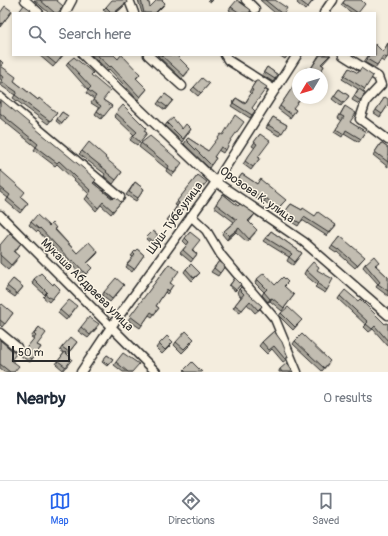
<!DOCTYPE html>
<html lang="en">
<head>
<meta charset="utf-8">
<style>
	:root { --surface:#fff; --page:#f2f2f3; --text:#1f2937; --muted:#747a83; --line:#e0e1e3; --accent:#2563eb }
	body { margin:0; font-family:Pangolin,sans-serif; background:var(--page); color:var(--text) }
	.compass { position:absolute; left:292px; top:68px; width:36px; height:36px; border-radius:50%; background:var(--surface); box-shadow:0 2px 6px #0003; rotate:232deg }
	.scale { position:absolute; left:12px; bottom:10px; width:58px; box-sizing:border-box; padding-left:4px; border:2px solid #2b2b2b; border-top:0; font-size:11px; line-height:14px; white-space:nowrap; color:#2b2b2b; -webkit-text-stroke:3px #fcf5e5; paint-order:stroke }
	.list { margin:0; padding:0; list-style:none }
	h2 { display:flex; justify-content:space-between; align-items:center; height:52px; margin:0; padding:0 16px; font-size:17px }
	h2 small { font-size:13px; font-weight:400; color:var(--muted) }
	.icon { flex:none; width:22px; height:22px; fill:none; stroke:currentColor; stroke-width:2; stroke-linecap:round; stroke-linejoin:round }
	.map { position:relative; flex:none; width:388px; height:372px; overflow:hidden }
	.search { position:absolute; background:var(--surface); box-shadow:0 2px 6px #0003; left:12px; right:12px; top:12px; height:44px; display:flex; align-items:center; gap:10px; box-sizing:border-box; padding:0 14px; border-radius:0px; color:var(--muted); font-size:15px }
	.sheet { height:108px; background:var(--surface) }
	nav { display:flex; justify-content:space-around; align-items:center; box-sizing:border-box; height:56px; border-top:1px solid var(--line); background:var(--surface); font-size:11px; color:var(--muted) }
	nav a { display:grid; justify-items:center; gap:2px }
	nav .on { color:var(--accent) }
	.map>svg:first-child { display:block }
</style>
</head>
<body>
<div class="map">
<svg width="388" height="372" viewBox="0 0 388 372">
	<rect width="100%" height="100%" fill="#f4edde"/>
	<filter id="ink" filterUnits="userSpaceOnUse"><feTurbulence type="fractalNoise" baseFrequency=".025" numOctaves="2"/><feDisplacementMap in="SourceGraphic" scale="8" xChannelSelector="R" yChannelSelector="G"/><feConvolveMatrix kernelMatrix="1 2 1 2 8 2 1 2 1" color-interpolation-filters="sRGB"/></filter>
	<g filter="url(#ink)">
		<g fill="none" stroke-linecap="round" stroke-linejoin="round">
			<g stroke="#2b2b2b" stroke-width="11">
				<path id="street" d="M25 0 39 13
					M129 0 134 13
					M246 0 255 9
					M65 13 72 0
					M324 13 333 0
					M83 55 216 182 304 242 388 315
					M148 55 182 86
					M225 55 228 60 275 90
					M343 55 378 77 381 85 366 101 360 119 388 140
					M0 97 120 197
					M0 215 156 372
					M191 216 206 230 221 255 275 319 297 372
					M0 333 17 347
					M81 372 111 327 216 182 297 55"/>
			</g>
			<use href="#street" stroke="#fcf5e5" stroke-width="8"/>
		</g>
		<path fill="#a7a398" stroke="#2b2b2b" d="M34 0H56L58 13H49Z
			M138 0H148L150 7 163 6 156 13H142Z
			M208 0H213L211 2Z
			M260 0H275L284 13H275Z
			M299 0H314L305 10 297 3Z
			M345 0 358 13H352L341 5Z
			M127 2 125 5 116 13H107L103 10 106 7Z
			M231 7 249 13H233L229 10Z
			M12 11 0 27V13Z
			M388 43V56L384 62 381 60 375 68 364 62 368 56 367 55H375L383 52Z
			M39 55H63L53 67Z
			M91 55H114L118 59 140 74 136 79 147 89 138 100 109 69 108 70Z
			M157 55H172L188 72 182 79Z
			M279 55H288L285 59Z
			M319 55H331L322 65 324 66 319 74H302L310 70Z
			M0 60 1 66 14 81 38 100 57 113 48 124 13 98 15 95 0 85V83L2 80 0 79Z
			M68 62 91 75 103 100 112 106 101 119 95 114 99 108 91 103 94 99 86 93 88 90 66 65Z
			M267 67 278 75 273 82 262 75Z
			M349 68 365 89 363 92 361 101 359 104 352 100 358 89 342 79Z
			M298 79 293 108 296 110 290 118 278 109Z
			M256 81 252 108 255 111 250 118 231 106 236 98 245 103 251 94 249 92Z
			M209 84 198 96 191 90 194 87Z
			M339 89 349 96 341 106 332 99Z
			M165 94 173 100 165 110 157 104Z
			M385 97 388 105 380 117 374 113Z
			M0 99 93 183 113 199 121 202 111 214 101 205 96 211 85 199 89 194 57 164 55 166 34 150 36 147 0 118Z
			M345 106 350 122 366 132 359 142 344 133 342 137 334 132 342 121 338 118Z
			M62 112 68 116 61 125 56 121Z
			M116 113 147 133 137 145 130 140 134 135 114 116Z
			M273 117 287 125 279 136 266 128Z
			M167 123 182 129H191L182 142 165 126Z
			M260 134 258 157 260 158 251 170 243 164 255 148 252 146Z
			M188 138 208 151 230 141 223 153 218 150 214 157 216 158 209 168 184 144Z
			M141 143 180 167 172 176 166 171 167 169 139 147Z
			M381 143 388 148V167L373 155Z
			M82 151 122 172 113 184 104 176 105 174 79 154Z
			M0 170 21 197 28 203 20 213 6 201 8 198 0 192Z
			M242 174 257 184 283 203 276 211 264 201 263 203 235 184Z
			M198 175 204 185 171 223 167 220 177 206 175 205Z
			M135 182 144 189 136 201 126 195Z
			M223 194 238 206 255 214 249 222 255 233 247 242 236 232 227 240 222 234 224 231 234 222 214 207Z
			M291 204 302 210 315 216 336 225 327 236 302 220 298 226 282 216Z
			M31 222 49 226 55 229 77 253 98 252 96 255 87 263 92 268 83 277 70 263 69 264 38 231 37 232 29 225Z
			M153 231 158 235 152 244 146 239Z
			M271 231 302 253 293 265 287 261 289 257 263 241Z
			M190 232 193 250 197 254 191 262 180 253 187 245 183 241Z
			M340 236 363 259 355 268 337 252 336 253 330 249Z
			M21 243 15 252 16 261 8 270 0 263V245Z
			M137 249 144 255 132 272 126 267 133 257 131 256Z
			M219 261 225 266 218 276 211 272Z
			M169 264 170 283 173 285 167 294 165 292 156 306 159 308 152 317 149 315 140 328 128 320Z
			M365 264 377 265 376 266 388 277V296L376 287 378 284 363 267Z
			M186 269 200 273 192 281 184 272Z
			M306 270H317L327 290 325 293 315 287 317 285 304 274Z
			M235 278 241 284 235 291 229 286Z
			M13 279 23 287 15 297 5 290Z
			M34 279 53 285 60 289 49 302 43 297 45 295 32 283Z
			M257 279 275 285H286L284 287 294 295 282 311 270 301 268 302 262 295 264 292 255 283Z
			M122 288 110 302 102 296 104 292Z
			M239 289 262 306 260 309 255 313 247 304 240 313 233 308 241 297 237 292Z
			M340 296 385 324H388V346L373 329 369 332 364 327 366 325 338 299Z
			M0 306 13 313 2 327 0 325Z
			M75 309 66 320 58 313 60 310Z
			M281 313 300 322 293 330 279 316Z
			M39 327 37 345 41 347 30 362 21 356 34 339 31 337Z
			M81 327 97 328 88 338 78 331Z
			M274 331 288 357 286 360 283 362 272 349 267 354 259 346 262 342Z
			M0 340 11 360 14 372H4L0 369Z
			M295 341 328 364 322 371 293 344Z
			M77 342 67 355 72 359 63 370 56 364 64 353 60 350 62 347Z
			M176 342 192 343 182 353 174 345Z
			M159 344 171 345 162 354 156 348Z
			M107 355 113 359 107 366 102 362Z
			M116 362 132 372H123L114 365Z
			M280 369 293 372H279V371Z"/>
		<path fill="#88847c" stroke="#2b2b2b" d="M127 2 125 5 116 13H114Z
			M165 3 163 6 156 13H155Z
			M239 228 236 232 227 240 229 236Z
			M98 252 96 255 84 266Z
			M272 298 270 301 268 302 270 299Z"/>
		<path fill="#c2bdb1" stroke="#2b2b2b" d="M40 0H56L63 6 58 13H55Z
			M112 0H126L127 2 114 13H112L106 7Z
			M141 0H148L150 7 157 0H162L165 3 155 13H144Z
			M237 0 251 10 249 13H240L231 7Z
			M265 0H275L287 8 284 13H281Z
			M299 0H313L308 7Z
			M345 0H361L365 4 358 13 343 3Z
			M24 5 31 10 29 13H18Z
			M5 6 12 11 2 24 0 22V13Z
			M388 43V56L387 58 383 56 377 65 367 59 369 55H375V44L383 52Z
			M45 55H63L56 64Z
			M97 55H114L118 59 121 55H122L140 74 136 78 147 89 140 97 111 66 110 67Z
			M161 55H172L173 56 175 55H176L190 69 184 76Z
			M320 55H330L321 64 324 66 320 73 317 71 315 74H302L306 68 310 70Z
			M74 57 93 73 91 75 110 91 103 100 112 106 104 116 97 111 101 106 93 100 96 96 88 90 91 87 68 62Z
			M0 60 3 63 1 66 16 77 14 81 38 100 39 98 57 113 50 121 15 95 17 92 1 81 4 77 0 75Z
			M267 67 278 75 275 79 264 72Z
			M349 68 358 73 361 68 373 76 365 89 344 76Z
			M202 78 209 84 201 93 194 87Z
			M298 79V98H301L293 108 296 110 292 115 280 106Z
			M256 81H258L267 87 252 108 255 111 252 115 233 103 236 98 245 104 253 90 251 89Z
			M339 89 349 96 344 103 334 96Z
			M359 89 365 93 361 101 354 96Z
			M165 94 173 100 167 107 159 101Z
			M385 97 388 99V105L382 114 376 110Z
			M0 99 83 168 96 180 93 183 113 199 115 197 121 202 113 211 103 202 98 208 87 196 91 191 59 161 57 163 36 147 38 144 0 113Z
			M123 105 146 128 144 131 147 133 140 142 133 136 137 132 116 113Z
			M345 106 356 113 350 122 366 132 361 139 346 130 344 134 336 129 344 117 340 115Z
			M62 112 68 116 62 123 57 119Z
			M235 115 244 122 231 140 226 150 221 147 214 157 216 158 211 165 186 140 188 138 208 151 221 134 223 135Z
			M273 117 287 125 282 133 268 125Z
			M173 118 182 129 186 124 191 129 183 139 167 123Z
			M260 134 270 141 258 157 260 158 253 167 245 161 257 144 254 142Z
			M150 136 182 163 174 173 168 168 169 166 141 143Z
			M89 142 106 157 105 158 122 172 116 180 106 172 107 171 82 151Z
			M381 143 388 148V162L375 152Z
			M0 170 25 192 21 197 28 203 22 210 8 198 10 195 0 187Z
			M242 174 257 184 260 179 286 200 278 208 266 198 265 200 237 181Z
			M198 175 207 182 173 220 170 217 179 203 177 201Z
			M135 182 144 189 138 198 129 192Z
			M223 194 238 206 240 204 255 214 248 221 257 230 249 239 239 228 229 236 224 231 237 220 216 204Z
			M291 204 302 210 303 208 315 216 318 212 336 225 329 233 304 217 300 223 284 213Z
			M37 215 49 226 52 223 56 228 54 229 77 253 89 242 98 252 87 263 92 268 86 274 73 260 71 261 40 228 39 229 31 222Z
			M153 231 158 235 153 242 147 237Z
			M271 231 302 253 295 262 289 257 292 254 266 238Z
			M190 232 200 240 192 250 197 254 193 259 183 250 189 242 185 238Z
			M10 233 21 243 14 252 19 256 11 265 0 255V245Z
			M340 236 365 257 357 265 339 249 338 250 332 246Z
			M137 249 144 255 134 269 127 264 135 255 133 253Z
			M374 256 379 262 375 265 388 277V291L378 284 380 282 365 264Z
			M219 261 225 266 220 273 214 268Z
			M313 262 319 267 317 270 333 279 327 290 318 284 319 282 306 270Z
			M169 264 179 271 170 283 173 285 169 291 167 289 156 306 159 308 154 314 151 312 142 325 130 316Z
			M191 264 200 273 194 278 186 269Z
			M41 273 53 285 54 283 60 289 52 299 45 294 47 292 34 279Z
			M264 273 275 285 283 277 288 282 284 286 294 295 284 308 272 298 270 299 264 292 267 289 257 279Z
			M116 278 124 285 112 299 104 292Z
			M235 278 241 284 236 290 230 285Z
			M13 279 23 287 17 294 7 286Z
			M241 287 262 306 258 310 250 301 242 310 235 305 244 294 239 289Z
			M345 290 358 301 360 299 385 324 387 323 388 324V341L375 326 372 329 366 324 368 322 340 296Z
			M69 300 77 306 68 317 60 310Z
			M2 304 13 313 5 324 0 320V306Z
			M288 307 302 320 295 327 281 313Z
			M89 317 99 324 90 335 81 327Z
			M39 327 46 333 37 345 41 347 32 359 23 352 36 336 34 334Z
			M186 331 194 339 184 349 176 342Z
			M274 331 282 342 288 357 285 359 274 346 269 350 262 342Z
			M302 334 330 361 324 368 295 341Z
			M167 336 173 342 165 350 159 344Z
			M71 337 77 342 69 352 62 347Z
			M0 340 16 354 11 360 19 366 14 372H10L0 364Z
			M65 352 72 359 66 367 58 361Z
			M123 353 139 364 132 372H128L116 362Z
			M107 355 113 359 108 365 103 360Z
			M192 362 202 372H186L184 370Z
			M287 363 293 372H282L280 369Z"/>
	</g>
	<g text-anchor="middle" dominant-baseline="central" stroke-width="3" stroke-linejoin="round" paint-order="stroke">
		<g font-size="12" fill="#2b2b2b" stroke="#fcf5e5">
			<text transform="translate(257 195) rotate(35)">Орозова К. улица</text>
			<text transform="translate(175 218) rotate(-54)">Шуш-Тубе улица</text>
			<text transform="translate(87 285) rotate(45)">Мукаша Абдраева улица</text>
		</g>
	</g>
</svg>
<svg class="compass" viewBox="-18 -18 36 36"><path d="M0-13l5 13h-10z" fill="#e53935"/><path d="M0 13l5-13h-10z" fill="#747a83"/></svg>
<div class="scale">50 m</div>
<div class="search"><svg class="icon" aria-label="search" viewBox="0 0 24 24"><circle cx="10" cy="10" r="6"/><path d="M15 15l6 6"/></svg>Search here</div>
</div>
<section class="sheet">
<h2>Nearby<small>0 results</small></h2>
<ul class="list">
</ul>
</section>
<nav>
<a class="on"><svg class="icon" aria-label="map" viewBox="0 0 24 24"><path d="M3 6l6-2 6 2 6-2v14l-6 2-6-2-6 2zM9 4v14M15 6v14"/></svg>Map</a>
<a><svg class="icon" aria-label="directions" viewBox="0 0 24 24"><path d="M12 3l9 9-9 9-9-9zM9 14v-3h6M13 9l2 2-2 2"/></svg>Directions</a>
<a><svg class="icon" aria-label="saved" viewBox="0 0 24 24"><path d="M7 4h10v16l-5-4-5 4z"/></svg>Saved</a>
</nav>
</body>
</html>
